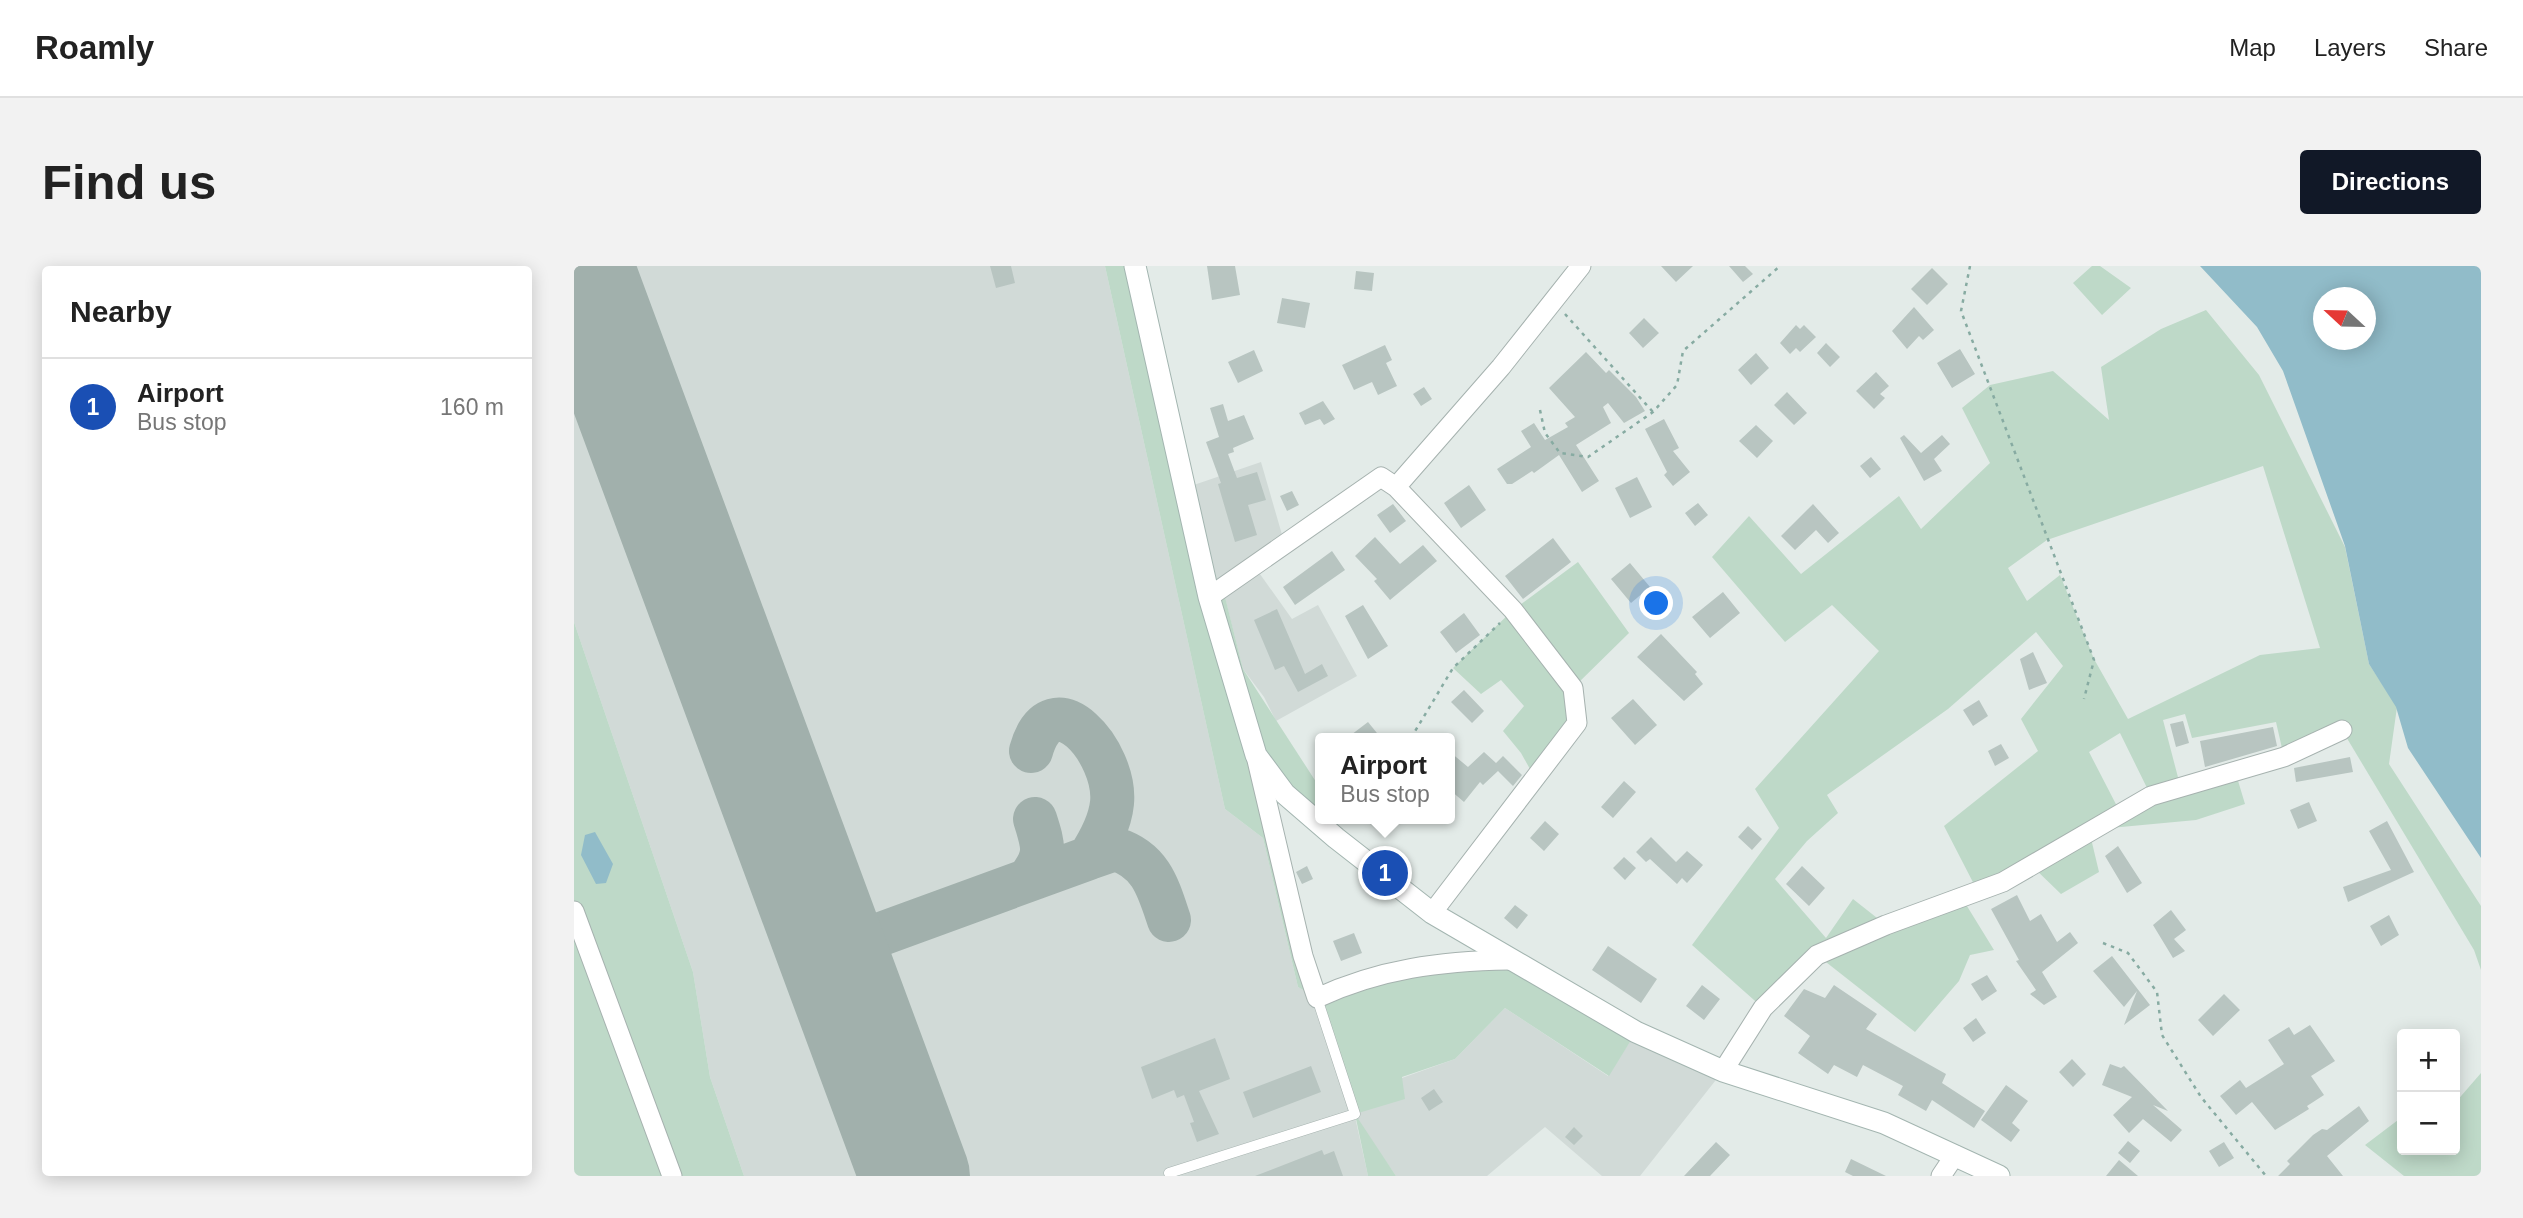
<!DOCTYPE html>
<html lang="en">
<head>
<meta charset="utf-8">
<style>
	:root { --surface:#fff; --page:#f2f2f2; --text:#222; --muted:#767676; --line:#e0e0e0; --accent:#111827 }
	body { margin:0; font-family:Helvetica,sans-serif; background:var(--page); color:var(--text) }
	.controls { position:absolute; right:21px; bottom:21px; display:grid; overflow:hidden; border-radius:7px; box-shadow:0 4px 18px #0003 }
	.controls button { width:63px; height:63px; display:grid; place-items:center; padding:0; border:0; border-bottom:2px solid var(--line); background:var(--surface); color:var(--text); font:35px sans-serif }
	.compass { position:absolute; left:1739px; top:21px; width:63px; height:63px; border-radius:50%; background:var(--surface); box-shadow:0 4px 18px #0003; rotate:292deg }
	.you { position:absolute; left:1083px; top:338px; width:24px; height:24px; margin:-18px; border:5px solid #fff; border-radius:50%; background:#1a73e8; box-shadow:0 0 0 10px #1a73e833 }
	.badge { display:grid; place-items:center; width:46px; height:46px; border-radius:50%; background:var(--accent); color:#fff; font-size:23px; font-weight:700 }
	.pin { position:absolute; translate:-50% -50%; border:4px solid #fff; box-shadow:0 2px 7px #0006 }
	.popup { position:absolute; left:741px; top:467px; width:140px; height:91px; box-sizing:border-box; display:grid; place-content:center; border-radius:7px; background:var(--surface); filter:drop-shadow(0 2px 5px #0005); font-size:23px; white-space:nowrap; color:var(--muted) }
	.popup b { font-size:26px; color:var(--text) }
	.popup::after { content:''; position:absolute; left:50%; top:100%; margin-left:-14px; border:14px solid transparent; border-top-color:var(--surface) }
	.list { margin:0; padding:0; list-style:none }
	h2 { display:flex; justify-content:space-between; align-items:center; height:91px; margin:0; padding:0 28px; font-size:30px }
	h2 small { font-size:23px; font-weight:400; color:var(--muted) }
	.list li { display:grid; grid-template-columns:46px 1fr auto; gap:21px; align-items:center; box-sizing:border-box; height:98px; padding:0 28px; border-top:2px solid var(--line) }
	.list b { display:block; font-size:26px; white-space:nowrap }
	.list p { margin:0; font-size:23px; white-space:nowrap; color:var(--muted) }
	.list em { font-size:23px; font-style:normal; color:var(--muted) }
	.map { position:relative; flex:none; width:1907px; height:910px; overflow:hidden; border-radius:7px }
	header { display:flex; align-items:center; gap:42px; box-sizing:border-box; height:98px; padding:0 35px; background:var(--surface); border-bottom:2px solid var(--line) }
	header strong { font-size:33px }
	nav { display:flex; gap:38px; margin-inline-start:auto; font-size:24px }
	.intro { display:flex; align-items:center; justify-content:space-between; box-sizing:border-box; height:168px; padding:0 42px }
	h1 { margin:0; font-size:49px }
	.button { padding:18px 32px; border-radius:7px; background:var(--accent); color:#fff; font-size:24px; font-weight:700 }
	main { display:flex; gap:42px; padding:0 42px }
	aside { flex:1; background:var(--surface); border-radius:7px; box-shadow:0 4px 18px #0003 }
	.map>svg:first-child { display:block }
</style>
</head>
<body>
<header>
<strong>Roamly</strong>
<nav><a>Map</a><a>Layers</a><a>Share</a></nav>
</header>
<div class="intro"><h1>Find us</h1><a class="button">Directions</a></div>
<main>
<aside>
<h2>Nearby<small></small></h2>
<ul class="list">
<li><span class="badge" style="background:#1a4fb4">1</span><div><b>Airport</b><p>Bus stop</p></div><em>160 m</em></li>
</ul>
</aside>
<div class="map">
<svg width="1907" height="910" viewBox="0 0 1907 910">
	<rect width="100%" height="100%" fill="#e3ebe8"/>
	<path fill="#d1dad7" d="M0 0H531L651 543 689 572 724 721 743 732 828 812 881 793 931 742 1034 810 1062 766 1149 805 1066 910H1028L971 861 913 910H822L781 851 794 910H170L136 811 119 706 0 356Z
		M687 196 711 279 681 301 718 353 744 339 783 410 702 455 690 431 669 403 649 324 635 331 611 222Z"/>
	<path fill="#bed9c8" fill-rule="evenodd" d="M531 0H561L635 331 649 323 669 403 746 522 744 558 683 491 743 732 776 716 935 694 1062 766 1035 810 931 742 881 793 828 811 831 833 781 848 822 910H794L781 848 743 732 724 721 689 572 651 543Z
		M1518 0H1526L1557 22 1528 49 1499 17Z
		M1632 44 1685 109 1771 281 1795 398 1823 441 1815 498 1907 640V704L1900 684 1768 464 1710 491 1702 456 1618 472 1611 448 1589 454 1606 519 1662 508 1671 538 1622 554 1515 564 1525 606 1487 628 1457 599 1404 626 1370 560 1464 485 1447 453 1489 400 1462 366 1374 443 1253 529 1264 547 1233 575 1201 613 1252 672 1279 633 1312 659 1388 632 1420 684 1396 689 1385 715 1341 766 1243 689 1189 742 1118 679 1205 562 1181 523 1305 385 1258 339 1211 376 1138 291 1175 250 1227 308 1325 230 1347 263 1416 197 1388 142 1416 119 1479 105 1535 154 1527 101 1587 63ZM1689 200 1746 382 1686 389 1554 453 1520 393 1486 309 1453 335 1434 302 1473 274ZM1546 467 1577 530 1546 546 1515 486Z
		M1004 296 1055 367 999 422 1003 457 961 512 947 487 929 465 950 440 927 414 907 428 879 402 939 344Z
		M0 356 119 706 136 811 170 910H0Z
		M1907 807V910H1830L1791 879 1828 851V884H1881V837Z"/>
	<path fill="#91bcc9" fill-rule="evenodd" d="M1626 0H1907V592L1834 482 1822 441 1795 398 1771 280 1709 105 1683 61ZM1750 32H1792V74H1750Z
		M21 566 39 598 32 617 22 618 7 589 11 569Z"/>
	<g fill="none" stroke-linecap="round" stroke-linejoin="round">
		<path stroke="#a1b0ac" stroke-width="44" d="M0 4 8 11
			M515 592 541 583C577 594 584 621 595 654
			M454 614C473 590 470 581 461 553
			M245 650C257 666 268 674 288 675
			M280 744C272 716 265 697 288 675L515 592C526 575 536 557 538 537 543 487 478 410 457 485"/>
		<path stroke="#a1b0ac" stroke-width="110" d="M4 0 341 910"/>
	</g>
	<path fill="#b8c5c1" d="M416 0H437L441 17 422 22Z
		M633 0H661L666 29 638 34Z
		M1087 0H1119L1102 16Z
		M1155 0H1171L1179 8 1169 16Z
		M1358 2 1374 18 1353 39 1337 23Z
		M782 5 800 7 798 25 780 23Z
		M708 32 736 37 731 62 703 57Z
		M1340 41 1360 64 1349 74 1345 70 1333 83 1318 65Z
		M1070 52 1085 67 1069 82 1055 67Z
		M1222 59 1226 63 1230 59 1242 71 1226 86 1222 82 1216 88 1206 77Z
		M1252 77 1266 91 1256 101 1243 87Z
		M811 79 818 94 812 97 823 120 804 129 798 116 780 124 768 99Z
		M1386 83 1401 108 1378 122 1363 97Z
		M680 84 689 105 664 117 654 96Z
		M1012 86 1032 107 1035 104 1062 131 1071 145 1050 157 1034 137 1029 141 1037 157 1002 179 1025 215 1008 226 985 189 960 207 958 205 938 218H933L923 203 957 181 947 165 960 157 971 174 994 161 991 157 1001 151 975 122Z
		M1182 87 1195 102 1177 119 1164 104Z
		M1302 106 1315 120 1306 128 1311 132 1300 143 1282 125Z
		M850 121 858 133 847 140 839 128Z
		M1213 126 1233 147 1220 159 1200 139Z
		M749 135 761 153 750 159 746 153 731 159 725 147Z
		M649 138 654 155 670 149 680 173 659 182 660 186 654 188 663 212 683 206 692 234 674 239 683 269 661 276 644 218 647 217 632 176 645 171 636 142Z
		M1090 153 1105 182 1099 185 1116 206 1099 220 1090 209 1093 206 1071 163Z
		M1182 159 1199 175 1183 192 1165 175Z
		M1330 169 1347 187 1368 169 1376 178 1360 193 1368 205 1350 215 1326 172Z
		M1297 191 1307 203 1296 212 1286 200Z
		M1063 211 1078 241 1056 252 1041 222Z
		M895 219 912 244 887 262 870 237Z
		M718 225 725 239 713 245 706 230Z
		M1124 237 1134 249 1121 260 1111 247Z
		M819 238 832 255 816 267 803 249Z
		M1239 238 1265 267 1254 277 1242 264 1221 284 1207 270Z
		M801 271 826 298 849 279 863 295 816 334 800 315 803 313 781 290Z
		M979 272 997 296 949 333 931 310Z
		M758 285 771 304 721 339 709 321Z
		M1056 297 1076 321 1057 337 1037 313Z
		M1149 326 1166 347 1136 372 1118 351Z
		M789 339 814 380 794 393 771 350Z
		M703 343 731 408 748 398 754 410 724 426 710 400 701 404 680 354Z
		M890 347 906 369 882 387 866 366Z
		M1087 368 1123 406 1121 408 1129 418 1110 435 1063 391Z
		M1459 386 1473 417 1455 424 1446 393Z
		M890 424 910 445 898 457 877 436Z
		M1059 433 1083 459 1061 479 1037 452Z
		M1405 434 1414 450 1399 460 1389 444Z
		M1609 455 1615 477 1602 481 1596 458Z
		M794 456 807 472H773Z
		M1699 461 1703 480 1631 501 1626 475Z
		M1427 478 1435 492 1421 500 1414 485Z
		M876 486 894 501 910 486 922 497 929 490 948 509 939 520 924 505 909 519 906 516 890 536 876 524Z
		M1776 491 1779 506 1722 516 1720 502Z
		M1050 515 1062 526 1039 552 1027 541Z
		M1735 536 1743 555 1724 563 1716 544Z
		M791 553H824L808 569Z
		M971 555 985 568 970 585 956 572Z
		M1813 555 1840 606 1774 636 1769 621 1817 604 1795 565Z
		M1174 560 1188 573 1178 584 1164 571Z
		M1077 571 1102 596 1113 585 1129 599 1113 617 1108 612 1103 618 1076 593 1072 596 1062 586Z
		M1544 580 1568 617 1553 627 1531 590Z
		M1050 591 1062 602 1051 614 1039 602Z
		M733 600 739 613 728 618 722 606Z
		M1228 600 1251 622 1235 640 1212 618Z
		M1443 629 1456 655 1467 648 1483 676 1496 666 1504 677 1468 706 1483 731 1470 739 1456 728 1462 724 1442 695 1445 694 1417 643Z
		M941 639 954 649 943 663 930 652Z
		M1597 644 1612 664 1600 673 1611 685 1599 692 1579 659Z
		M1815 649 1825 669 1807 680 1796 660Z
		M780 667 788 687 767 695 759 675Z
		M1034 680 1083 713 1067 737 1018 704Z
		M1538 690 1576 739 1550 759 1563 725 1550 741 1519 705Z
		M1413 709 1423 725 1408 735 1397 718Z
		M1128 719 1146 733 1130 754 1112 740Z
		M1260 719 1303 748 1292 763 1372 808 1368 817 1411 845 1400 862 1358 834 1352 845 1324 829 1329 820 1289 799 1283 811 1260 799 1254 808 1224 787 1236 770 1210 750 1230 723 1251 732Z
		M1650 728 1666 744 1639 770 1624 754Z
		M1402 752 1412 767 1399 776 1389 762Z
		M1736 759 1761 795 1737 810 1750 829 1733 840 1735 843 1701 864 1678 836 1662 849 1646 830 1666 814 1672 822 1710 798 1694 774 1715 761 1720 769Z
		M641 772 656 813 625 825 645 868 623 876 616 857 620 856 610 829 603 832 600 824 578 833 567 801Z
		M1498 793 1512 808 1499 821 1485 806Z
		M1536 798 1547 802 1550 800 1594 845 1579 839 1608 864 1597 876 1569 853 1555 867 1539 849 1558 831 1528 819Z
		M737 800 747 826 679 852 669 826Z
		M1432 819 1454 835 1438 857 1446 864 1437 876 1407 854Z
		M860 823 869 836 855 845 847 832Z
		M1785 840 1795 855 1753 890 1769 910H1704L1716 898 1713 895 1739 869 1748 863 1753 864Z
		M1000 861 1009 870 1000 879 991 871Z
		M1554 875 1566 885 1556 897 1544 887Z
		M1142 876 1156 889 1136 910H1110Z
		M1650 876 1660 892 1645 901 1635 885Z
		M748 884 750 889 760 885 769 910H681Z
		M1277 893 1312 910H1279L1271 906Z
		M1545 894 1564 910H1532Z"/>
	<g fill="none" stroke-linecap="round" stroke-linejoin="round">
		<g stroke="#a6b2af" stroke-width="11">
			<path id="service" d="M595 907 781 848 743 732"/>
		</g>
		<g stroke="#a6b2af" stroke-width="21">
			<path id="minor" d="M822 221 939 344 999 422 1003 457 858 647
				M635 331 807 211 822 221 927 101 1007 0
				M682 490 729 690 743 732C805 703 867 695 935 694
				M0 645 98 910
				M1149 805 1189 742 1243 689 1312 659 1429 616 1577 530 1710 491 1768 464
				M1367 910 1381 889"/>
		</g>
		<g stroke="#a3b5b0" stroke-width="23">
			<path id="secondary" d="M561 0 635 331 682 489 711 528 762 572 858 647 1062 766 1149 805 1310 857 1425 910"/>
		</g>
		<path stroke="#87aba2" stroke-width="2.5" stroke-dasharray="3.5 5" stroke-linecap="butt" d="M1396 0 1387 45 1520 394 1510 433
			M991 48 1079 146
			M966 144 971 167 986 187 1014 191 1079 146 1103 119 1109 85 1206 0
			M837 472 879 402 926 357
			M1529 677 1554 687 1583 726 1588 769 1627 831 1692 910"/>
		<use href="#service" stroke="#fff" stroke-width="10"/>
		<use href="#minor" stroke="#fff" stroke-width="19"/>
		<use href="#secondary" stroke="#fff" stroke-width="21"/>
	</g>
</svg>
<div class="controls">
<button>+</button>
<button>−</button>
</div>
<svg class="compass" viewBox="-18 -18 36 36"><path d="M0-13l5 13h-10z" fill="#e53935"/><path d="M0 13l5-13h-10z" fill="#767676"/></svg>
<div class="you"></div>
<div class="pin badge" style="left:811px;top:607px;background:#1a4fb4">1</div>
<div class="popup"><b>Airport</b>Bus stop</div>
</div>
</main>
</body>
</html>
